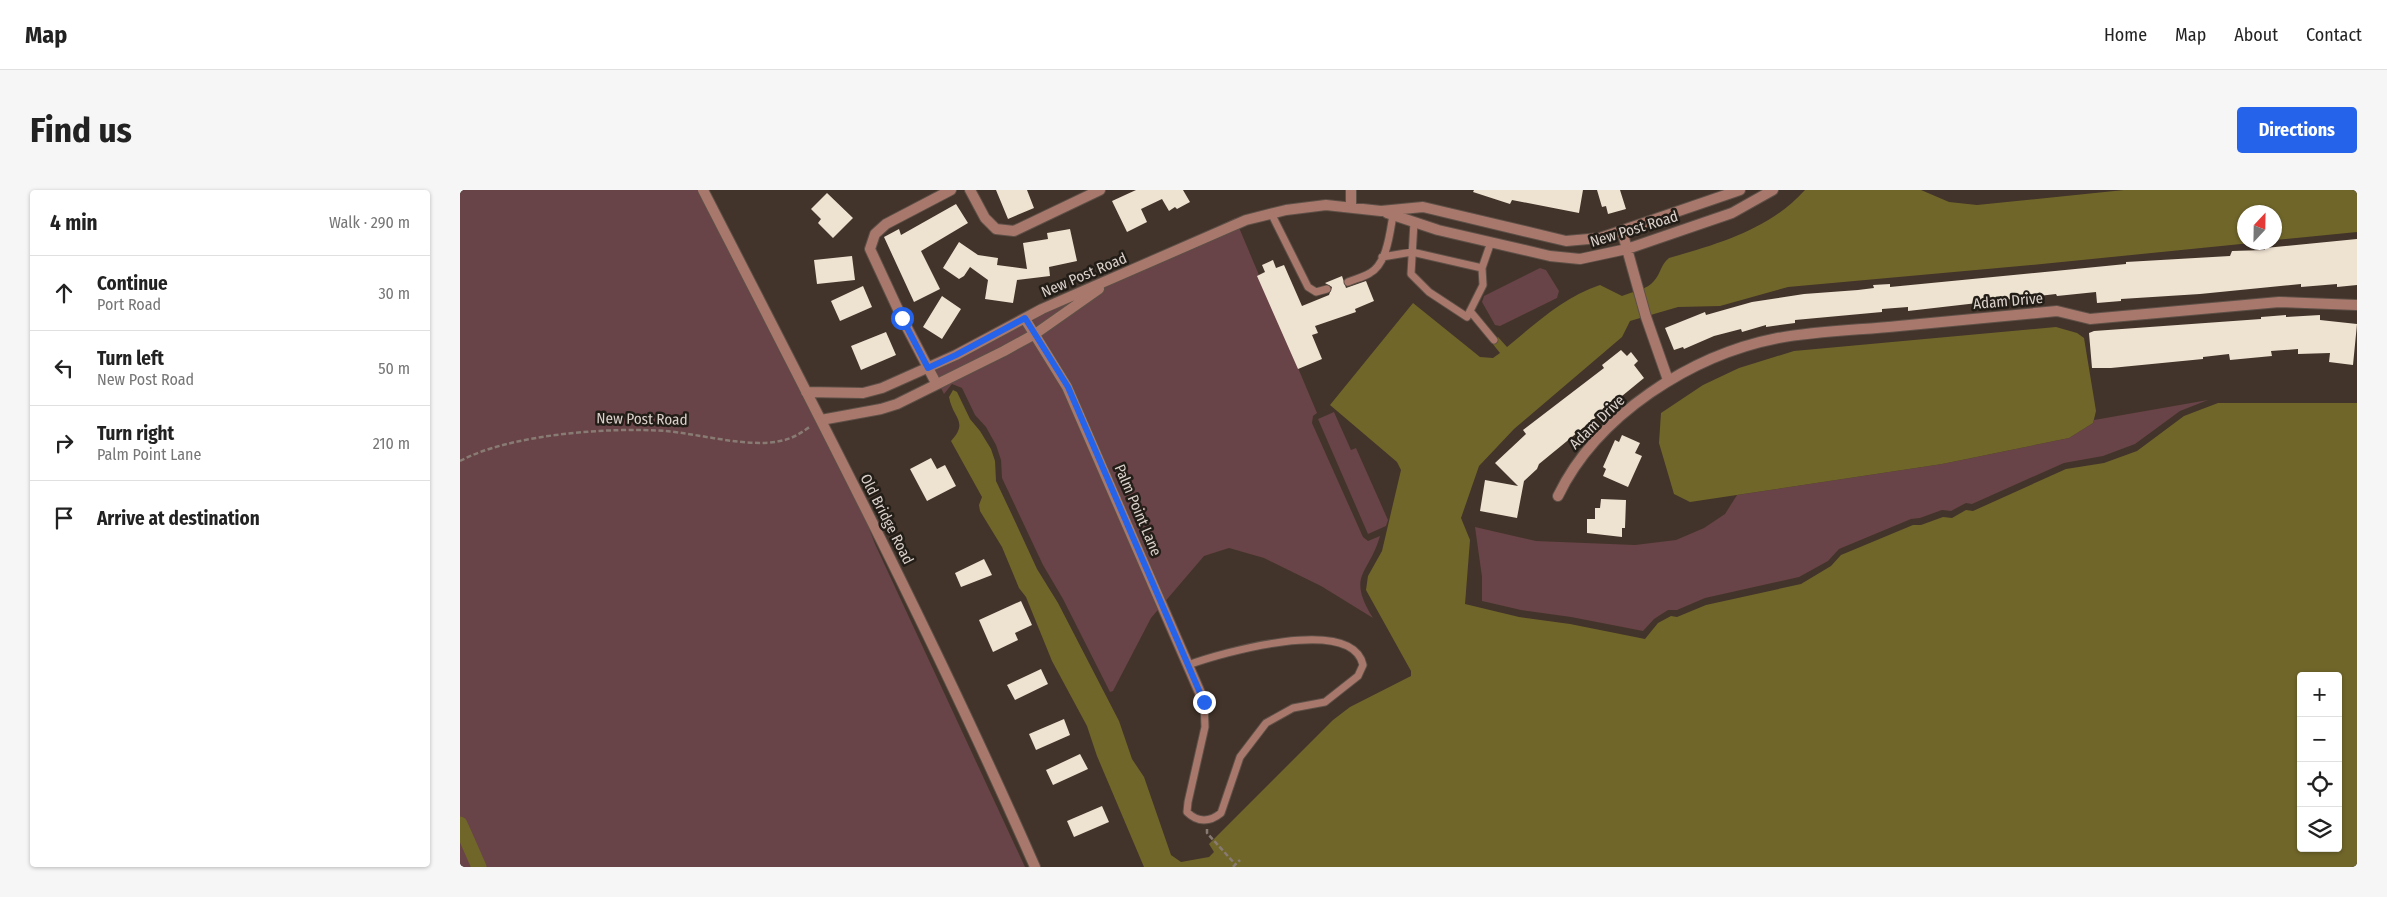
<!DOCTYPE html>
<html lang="en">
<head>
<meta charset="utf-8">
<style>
	:root { --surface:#fff; --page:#f6f6f6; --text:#222; --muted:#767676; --line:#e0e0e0; --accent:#2563eb }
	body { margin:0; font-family:"Fira Sans Condensed",sans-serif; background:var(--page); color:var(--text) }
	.controls { position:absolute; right:15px; bottom:15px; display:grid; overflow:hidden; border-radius:5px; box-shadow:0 1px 4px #0004 }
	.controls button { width:45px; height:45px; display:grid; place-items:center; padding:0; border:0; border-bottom:1px solid var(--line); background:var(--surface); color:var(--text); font:25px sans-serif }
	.compass { position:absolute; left:1777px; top:15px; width:45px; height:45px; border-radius:50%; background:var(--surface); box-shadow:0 1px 4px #0004; rotate:22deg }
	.stop { position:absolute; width:15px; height:15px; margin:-11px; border:4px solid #2563eb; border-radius:50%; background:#fff }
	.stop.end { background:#2563eb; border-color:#fff; box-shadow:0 1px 5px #0008 }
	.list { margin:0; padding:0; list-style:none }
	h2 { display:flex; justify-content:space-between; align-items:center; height:65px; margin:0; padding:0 20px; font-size:21px }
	h2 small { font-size:16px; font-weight:400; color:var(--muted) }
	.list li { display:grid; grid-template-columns:32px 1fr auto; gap:15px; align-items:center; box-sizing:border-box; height:75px; padding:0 20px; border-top:1px solid var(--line) }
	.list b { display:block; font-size:19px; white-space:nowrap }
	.list p { margin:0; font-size:16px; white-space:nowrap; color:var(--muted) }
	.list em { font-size:16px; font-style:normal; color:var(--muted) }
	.icon { flex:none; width:28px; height:28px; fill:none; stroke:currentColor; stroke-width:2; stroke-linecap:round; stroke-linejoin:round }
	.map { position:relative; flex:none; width:1897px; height:677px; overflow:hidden; border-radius:5px }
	header { display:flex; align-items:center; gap:30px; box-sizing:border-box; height:70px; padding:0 25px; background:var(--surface); border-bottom:1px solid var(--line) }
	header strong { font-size:24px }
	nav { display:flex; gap:28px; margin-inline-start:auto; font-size:18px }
	.intro { display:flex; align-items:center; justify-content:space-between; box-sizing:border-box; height:120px; padding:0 30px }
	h1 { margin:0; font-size:35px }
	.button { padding:12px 22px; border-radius:5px; background:var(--accent); color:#fff; font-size:18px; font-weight:700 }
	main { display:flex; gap:30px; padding:0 30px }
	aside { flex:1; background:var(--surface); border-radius:5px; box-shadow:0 1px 4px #0004 }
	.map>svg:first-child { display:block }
</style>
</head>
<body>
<header>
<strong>Map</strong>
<nav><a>Home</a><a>Map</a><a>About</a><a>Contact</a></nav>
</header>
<div class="intro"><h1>Find us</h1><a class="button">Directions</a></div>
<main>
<aside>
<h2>4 min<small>Walk · 290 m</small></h2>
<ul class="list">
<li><svg class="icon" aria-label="ahead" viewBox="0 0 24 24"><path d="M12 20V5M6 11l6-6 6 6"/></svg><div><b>Continue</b><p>Port Road</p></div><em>30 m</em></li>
<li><svg class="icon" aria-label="left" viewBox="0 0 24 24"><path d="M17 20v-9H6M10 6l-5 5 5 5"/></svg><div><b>Turn left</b><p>New Post Road</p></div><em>50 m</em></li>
<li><svg class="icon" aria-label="right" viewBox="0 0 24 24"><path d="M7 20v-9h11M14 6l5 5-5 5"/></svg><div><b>Turn right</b><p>Palm Point Lane</p></div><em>210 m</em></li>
<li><svg class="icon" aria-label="arrive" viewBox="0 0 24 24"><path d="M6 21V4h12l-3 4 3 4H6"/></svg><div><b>Arrive at destination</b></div></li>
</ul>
</aside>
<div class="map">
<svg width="1897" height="677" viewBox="0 0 1897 677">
	<rect width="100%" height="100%" fill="#42342a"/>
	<path fill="#684347" d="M0 0H248L367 230 415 354 565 677H0Z
		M775 28 857 223 853 226 852 233 903 347 908 351 920 346C909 385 886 384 913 428L861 396 804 368 769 358 744 366 691 428 653 501 650 502 603 409 583 375 542 288 541 270 536 255 526 237 515 225 502 198 492 194 484 204 471 178Z
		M1080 78 1086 80 1099 101 1097 108 1040 136 1035 135 1022 112 1024 106Z
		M1748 210 1720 221 1675 254 1643 266 1604 273 1512 314 1506 313 1491 321 1482 320 1460 328 1451 329 1379 359 1368 371 1339 387 1245 408 1217 420H1208L1194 429 1183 441 1111 427 1061 420 1022 411V387L1015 337 1076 351 1175 355 1216 350 1244 338 1265 324 1277 305 1482 274 1609 248 1633 233 1634 230Z
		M874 222 891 260 896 258 928 330 926 336 908 344 858 229Z"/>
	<path fill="#70662a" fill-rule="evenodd" d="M1345 0H1461L1489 12 1517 15 1664 0H1897V42L1815 50 1814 22H1784V52L1791 53 1582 74 1328 97 1260 116 1218 117 1170 131 1162 147 1054 239 1019 276 1001 328 1010 350 1005 414 1059 427 1110 434 1185 449 1198 433 1211 426 1217 427 1246 415 1341 394 1371 376 1381 365 1453 335H1461L1483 327 1492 328 1506 320 1513 321 1606 279 1644 273 1677 261 1724 226 1758 213H1897V677H684L637 566 627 536 592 471 566 407 559 398 542 357 520 321 519 315 522 307 491 251C509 231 493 229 489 207L493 200 497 202 510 229 520 241 531 259 535 271 536 291 553 327 577 379 598 413 659 531 672 569 684 587 711 665 721 672 749 667 754 662 749 654 873 530 890 517 951 486V481L906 400 908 386 922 361 941 280 937 272 870 215 953 113 1020 167 1033 168 1040 163 1032 153 1038 147 1047 157C1075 134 1104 107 1140 95L1162 106C1172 102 1188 99 1194 91 1201 83 1201 74 1209 68 1258 54 1310 39 1345 0ZM1841 486H1878V658H1841Z
		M1596 137 1617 143 1624 148 1636 221 1633 233 1609 248 1482 274 1230 312 1214 304 1199 253 1201 223 1243 195 1279 178 1334 161Z"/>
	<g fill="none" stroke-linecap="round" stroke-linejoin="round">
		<path stroke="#70662a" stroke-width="15" d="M0 634 19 677"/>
	</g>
	<path fill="#eee2d1" d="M536 0H567L574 18 548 29Z
		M676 0H723L730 12 717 19 715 17 709 21 702 9 681 19 687 32 667 42 652 11Z
		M1014 0H1123L1119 23 1052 10 1050 14 1013 2Z
		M1137 0H1160L1166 19 1148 24 1146 16 1142 17Z
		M367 3 393 28 373 48 358 33 361 29 351 19Z
		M496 14 508 33 461 61 480 99 454 112 424 47 439 39 441 45Z
		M610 39 617 71 589 77 590 86 557 90 553 113 525 109 528 90 510 77 504 86 499 89 483 78 499 52 518 65 538 68 537 75 567 79 563 53 588 49 587 43Z
		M1897 49V95L1877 97V94L1841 97V94L1740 104 1661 109V111L1637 113 1636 102 1597 106 1596 104 1448 121V117L1422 119V122L1335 130V133L1306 137V135L1282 142 1281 139 1254 146 1224 159 1223 157 1214 160 1205 138 1245 122 1246 125 1292 112 1344 104 1398 100 1414 98 1413 95 1430 94V97L1666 74V72L1770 66 1772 61 1805 60V58Z
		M392 66 395 90 357 94 354 70Z
		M813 70 816 78 824 75 842 116 869 105 872 97 865 93 882 86 886 98 906 91 914 111 895 119 896 122 855 136 858 143 852 145 862 169 838 179 797 86 805 82 802 75Z
		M403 96 412 117 380 131 371 111Z
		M482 106 501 119 482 149 463 137Z
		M1826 125V127L1860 125V130L1897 134 1893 175 1869 172 1870 163 1838 164V159L1811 161 1812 166 1770 170 1769 164 1743 167V169L1651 178H1632L1629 143 1634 141 1801 129V127Z
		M426 142 436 165 401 180 391 156Z
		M1161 160 1167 166 1171 162 1178 171 1174 175 1184 188 1079 274 1077 279 1064 291 1057 328 1020 321 1025 290 1058 296 1035 273 1066 244 1063 240 1144 178 1142 175Z
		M1162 245 1180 253 1175 263 1182 266 1168 297 1143 286 1146 279 1143 277 1155 250 1159 252Z
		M471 268 477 279 485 275 496 296 467 311 450 279Z
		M1141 309 1166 310 1165 338H1162V347L1127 343V329H1135V318H1140Z
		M524 369 532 385 501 397 495 383Z
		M561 411 572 435 555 443 558 450 533 462 519 430Z
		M581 479 588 494 555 510 547 495Z
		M604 529 610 545 576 560 569 544Z
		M620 564 628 579 593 595 586 580Z
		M642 616 649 632 614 647 607 631Z"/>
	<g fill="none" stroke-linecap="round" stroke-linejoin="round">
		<g stroke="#5e5047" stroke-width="9">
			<path id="service" d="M811 23 848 97 856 102 867 99
				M954 32 951 84 969 102 1007 127 1023 95 1022 78 1031 52
				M922 67 952 62 1022 78
				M888 92C895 89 904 87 910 83 927 74 930 42 933 25
				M1010 121 1034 150
				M728 475C761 463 892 425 903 475L898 486 865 512 833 518 806 533 780 567 761 623C750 632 738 633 727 622L728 612 745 537 744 512"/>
		</g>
		<g stroke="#5e5047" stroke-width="12">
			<path id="minor" d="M243 0C358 224 474 447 575 677
				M510 0 525 28 536 39 554 41 640 0
				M891 0V17
				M927 23 978 40 1090 66 1120 69 1167 59 1272 23 1313 0
				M1162 41 1186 127 1208 190
				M565 129 607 197 744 512
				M476 193 442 128 410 59 415 44 426 34 491 0
				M346 202 403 203 422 198 496 165 582 119 786 30 826 20 866 15 921 21 963 17 1106 51 1140 48 1280 0
				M361 230 421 219 437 214 544 161 575 144 639 99
				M1098 306C1137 225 1231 165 1318 148 1358 141 1399 140 1439 136 1492 131 1545 126 1597 121L1630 129 1819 112 1897 115"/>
		</g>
		<path stroke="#887b73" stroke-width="2.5" stroke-dasharray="5 2.5" stroke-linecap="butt" d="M0 271C50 244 150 237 206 241 240 244 288 258 320 251 332 249 341 243 351 236
			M747 639V643L776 675
			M773 677 780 670"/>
		<use href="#service" stroke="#a8786c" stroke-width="7"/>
		<use href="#minor" stroke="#a8786c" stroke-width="10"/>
	</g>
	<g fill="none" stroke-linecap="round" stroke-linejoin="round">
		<path stroke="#2563eb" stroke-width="6" d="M442 128 468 178 496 165 565 128 608 197 744 512"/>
	</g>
	<g text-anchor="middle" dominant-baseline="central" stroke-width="5" stroke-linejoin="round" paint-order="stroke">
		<g font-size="15" fill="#dbd1cb" stroke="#231d18">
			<text transform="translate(1174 39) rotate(-17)">New Post Road</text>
			<text transform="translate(624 85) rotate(-23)">New Post Road</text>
			<text transform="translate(1548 111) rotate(-5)">Adam Drive</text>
			<text transform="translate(182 229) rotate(1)">New Post Road</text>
			<text transform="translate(1137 232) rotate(-44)">Adam Drive</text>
			<text transform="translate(678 320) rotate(67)">Palm Point Lane</text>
			<text transform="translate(427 329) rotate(63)">Old Bridge Road</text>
		</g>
	</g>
</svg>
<div class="controls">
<button>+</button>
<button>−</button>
<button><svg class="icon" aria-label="locate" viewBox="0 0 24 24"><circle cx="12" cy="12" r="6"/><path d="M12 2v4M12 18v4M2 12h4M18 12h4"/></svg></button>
<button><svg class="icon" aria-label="layers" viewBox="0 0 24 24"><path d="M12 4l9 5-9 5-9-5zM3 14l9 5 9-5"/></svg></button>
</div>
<svg class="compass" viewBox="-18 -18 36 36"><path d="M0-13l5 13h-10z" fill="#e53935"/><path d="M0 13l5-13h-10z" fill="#767676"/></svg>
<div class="stop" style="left:442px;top:128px"></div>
<div class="stop end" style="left:744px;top:512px"></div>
</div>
</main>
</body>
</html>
